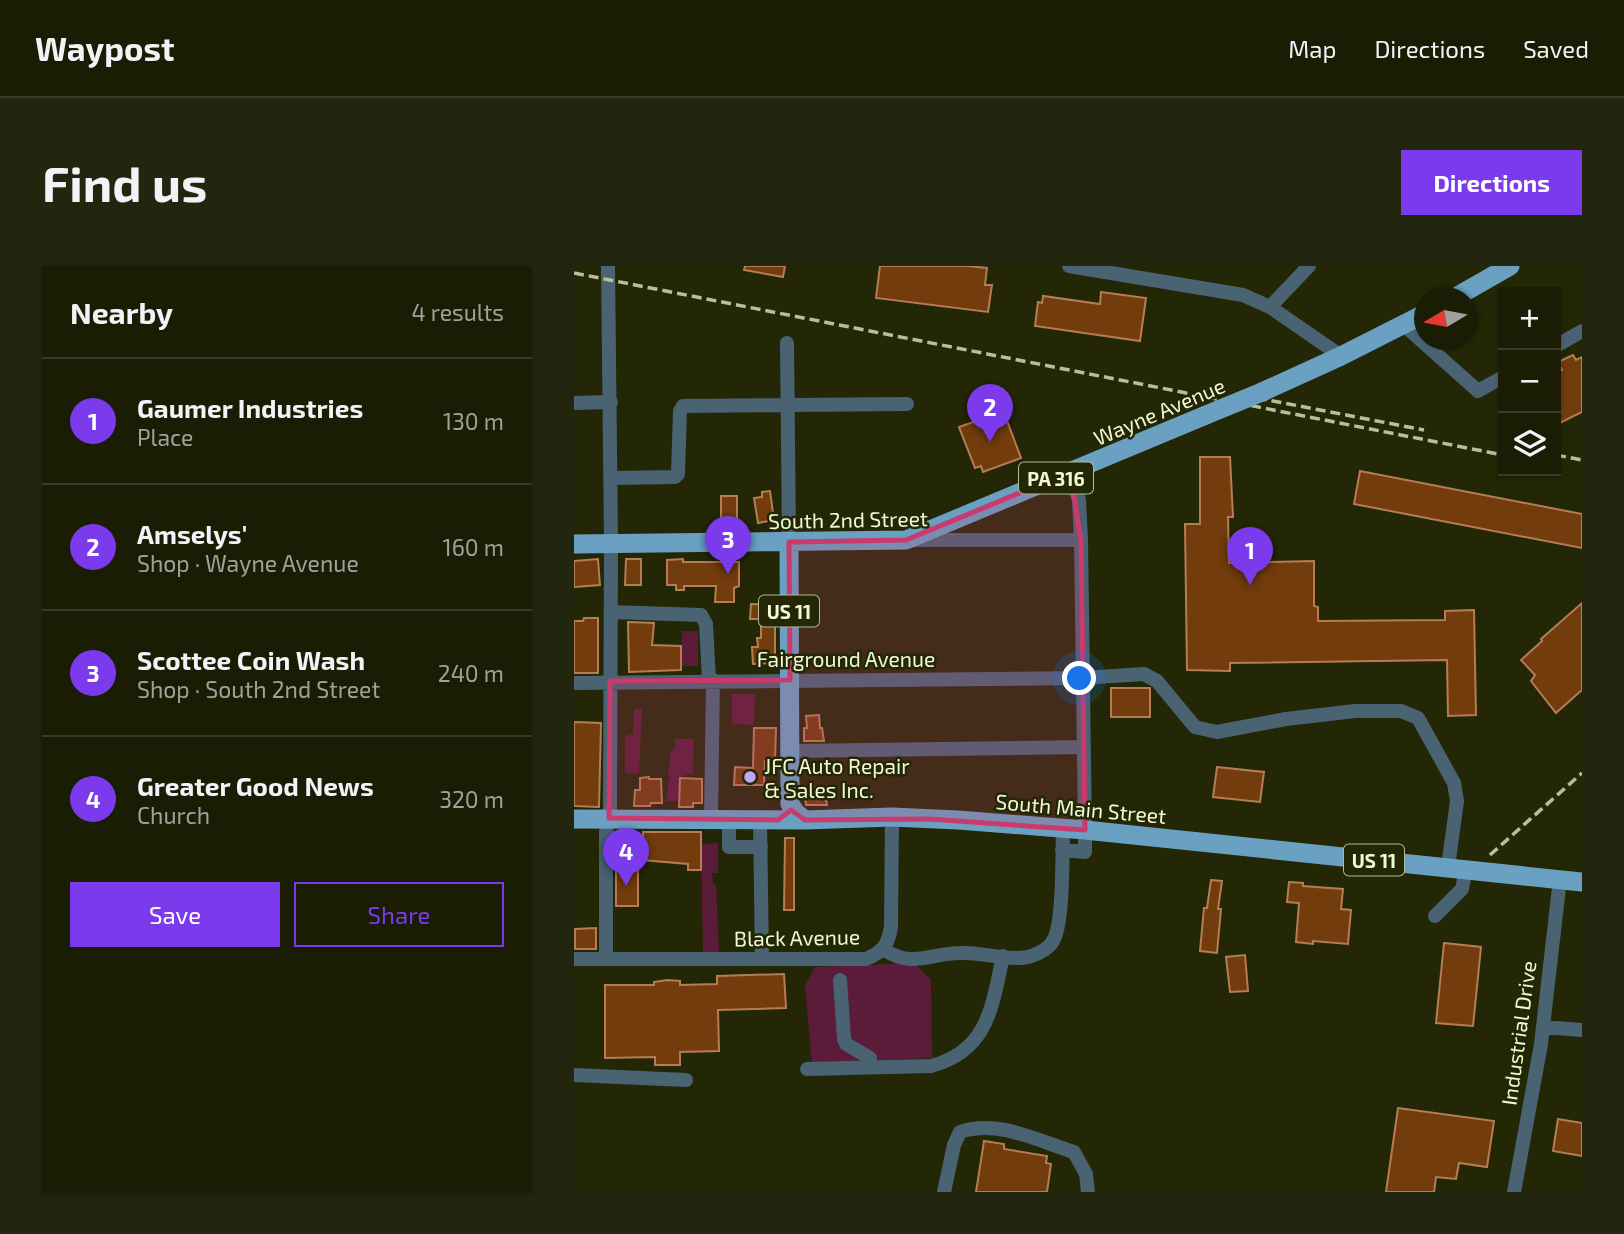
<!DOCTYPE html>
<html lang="en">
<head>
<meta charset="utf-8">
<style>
	:root { --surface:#1a1d04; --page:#23260e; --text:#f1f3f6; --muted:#9fa29a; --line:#383b26; --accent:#7c3aed }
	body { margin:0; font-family:"Exo 2",sans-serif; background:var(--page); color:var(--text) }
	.controls { position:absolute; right:21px; top:21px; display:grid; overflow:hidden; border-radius:0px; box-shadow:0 2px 5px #0004 }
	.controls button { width:63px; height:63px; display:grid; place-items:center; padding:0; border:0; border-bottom:2px solid var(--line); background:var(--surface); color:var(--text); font:35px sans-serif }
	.compass { position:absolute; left:840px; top:21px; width:63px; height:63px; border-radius:50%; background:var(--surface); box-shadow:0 2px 5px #0004; rotate:260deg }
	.you { position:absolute; left:506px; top:413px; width:24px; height:24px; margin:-18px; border:5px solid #fff; border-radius:50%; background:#1a73e8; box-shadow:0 0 0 10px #1a73e833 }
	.badge { display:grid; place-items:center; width:46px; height:46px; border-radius:50%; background:var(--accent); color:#fff; font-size:23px; font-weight:700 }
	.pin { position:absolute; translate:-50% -58px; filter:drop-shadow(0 2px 4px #0008) }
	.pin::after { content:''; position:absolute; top:37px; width:24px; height:21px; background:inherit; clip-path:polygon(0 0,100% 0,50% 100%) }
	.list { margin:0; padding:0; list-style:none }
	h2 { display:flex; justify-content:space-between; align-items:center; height:91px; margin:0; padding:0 28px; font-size:30px }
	h2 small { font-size:23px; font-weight:400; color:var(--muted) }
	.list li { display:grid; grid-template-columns:46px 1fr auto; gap:21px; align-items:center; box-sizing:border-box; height:126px; padding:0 28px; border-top:2px solid var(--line) }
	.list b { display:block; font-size:26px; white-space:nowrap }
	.list p { margin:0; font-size:23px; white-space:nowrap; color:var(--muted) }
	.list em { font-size:23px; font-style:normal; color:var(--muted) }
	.actions { display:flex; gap:14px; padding:21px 28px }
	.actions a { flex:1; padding:16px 0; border:2px solid var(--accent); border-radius:0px; text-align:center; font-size:24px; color:var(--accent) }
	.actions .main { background:var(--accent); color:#fff }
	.icon { flex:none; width:38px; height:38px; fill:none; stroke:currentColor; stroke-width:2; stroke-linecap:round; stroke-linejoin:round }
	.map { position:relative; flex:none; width:1008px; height:926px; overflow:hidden; border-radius:0px }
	header { display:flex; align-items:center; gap:42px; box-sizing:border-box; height:98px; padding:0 35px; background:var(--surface); border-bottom:2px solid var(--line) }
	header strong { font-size:33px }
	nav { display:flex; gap:38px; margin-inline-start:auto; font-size:24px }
	.intro { display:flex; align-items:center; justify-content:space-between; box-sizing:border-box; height:168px; padding:0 42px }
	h1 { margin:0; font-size:49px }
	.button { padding:18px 32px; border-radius:0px; background:var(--accent); color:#fff; font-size:24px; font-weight:700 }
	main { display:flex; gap:42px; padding:0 42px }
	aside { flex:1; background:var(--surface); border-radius:0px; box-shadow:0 2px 5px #0004 }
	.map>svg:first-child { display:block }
</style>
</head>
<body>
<header>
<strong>Waypost</strong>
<nav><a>Map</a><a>Directions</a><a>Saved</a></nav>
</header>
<div class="intro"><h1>Find us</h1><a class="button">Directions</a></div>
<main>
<aside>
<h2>Nearby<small>4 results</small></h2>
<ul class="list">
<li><span class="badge">1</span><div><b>Gaumer Industries</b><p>Place</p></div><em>130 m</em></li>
<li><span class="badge">2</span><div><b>Amselys'</b><p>Shop · Wayne Avenue</p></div><em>160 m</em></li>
<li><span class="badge">3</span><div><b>Scottee Coin Wash</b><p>Shop · South 2nd Street</p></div><em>240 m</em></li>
<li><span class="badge">4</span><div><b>Greater Good News</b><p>Church</p></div><em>320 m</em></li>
</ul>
<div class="actions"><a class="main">Save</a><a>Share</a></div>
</aside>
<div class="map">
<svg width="1008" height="926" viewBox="0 0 1008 926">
	<rect width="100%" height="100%" fill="#232705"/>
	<path fill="#5b1c39" d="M108 365H124V400H108Z
		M158 428H181L180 459 158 458Z
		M60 443H68L65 507H51V470L59 468Z
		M101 473H120L119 507 106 511 105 535H93L94 515 97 514 94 509 97 484 101 483Z
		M144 577V607H138L139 618H142L145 687 129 688 127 578Z
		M340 697 357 714 358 792 238 797 231 720 241 701Z"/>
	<path fill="#723c0c" stroke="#b57d55" stroke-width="2" d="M171 0H211L209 11 170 4Z
		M306 0H394L413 2 411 19H418L414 46 302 32Z
		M527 26 572 32 566 75 461 60 464 36 468 37 469 30 526 38Z
		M999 89 1002 94 1008 91V146L982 159V106L988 104 984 96Z
		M424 147 427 154 432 152 447 192 409 206 407 200 401 202 385 161Z
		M626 191H656L659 251H654L655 297 740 295V340L744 341V355L871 354V345L900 344 902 449 874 450 873 394 656 397V405L613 404 611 258H626Z
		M786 205 1008 248V282L780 238Z
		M196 225 200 254 184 257 180 232 188 231V226Z
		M147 230H163V253H147Z
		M24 293 26 319 0 321V295Z
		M52 293H67V319H51Z
		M109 293V296H165V320L160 322V336H141L142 320H110V324H102V319H93V294Z
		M1008 337V424L982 447 957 415 961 409 947 394 968 375 967 373Z
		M177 338 199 339 198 360H201V397L179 398 178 381H184L183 372H187V353H176Z
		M10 352H24V407H0V355H9Z
		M54 356 80 357 78 379 107 380V404L55 406Z
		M537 422H576V451H537Z
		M245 449 246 462H248L250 475H230V462H233L232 450Z
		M0 456 27 457 25 541 0 540Z
		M180 462H202L201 495H191L190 519H160L161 501 179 502Z
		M643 501 690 506 686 536 639 531Z
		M75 511V513H87L88 537H77L76 540H60L61 524H66V512Z
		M106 512 128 513V537H119V541H105Z
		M230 521H250L253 539H232Z
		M69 566H127V604H114V598L68 594Z
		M211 572H220V644H210Z
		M42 601H64V640H42Z
		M637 614 648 615 644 643H647L643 687 626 685 630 642H633Z
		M715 616 729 617V620L769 623 767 643 777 644 774 678 739 675V678L722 676 725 637 713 636Z
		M22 662V683H1V663Z
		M870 677 907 681 899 760 862 757Z
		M671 689 674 725 656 726 652 691Z
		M210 708 212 742 144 744 145 785 106 786V799H81V791L31 792V719H80V716L93 714 106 715V719L143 718V710Z
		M824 842 920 855 913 901 885 897 882 913 862 911 860 926H812Z
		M984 853 1008 857V890L979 885Z
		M410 875 430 878V883L473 890 472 897 477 898 473 926H402Z"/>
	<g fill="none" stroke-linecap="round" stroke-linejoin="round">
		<path stroke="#496373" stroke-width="14" d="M495 0 669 29 696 41 767 90
			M696 41 735 0
			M831 60 904 125 929 111
			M213 77 215 276
			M982 80 1008 65
			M0 137 37 136
			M37 212 101 211 104 208 106 145 109 140 333 138
			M337 274H507
			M37 346 127 349 132 358 135 414
			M0 417 508 412 570 408 583 415 621 461 643 466 712 453 781 445H827L844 452 880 517 883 535 874 601
			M217 485 509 481
			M137 553 139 414
			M155 553V581H187
			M186 554 188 693
			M488 584 511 586V564L507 274 505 234 496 206
			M861 650 888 623 892 603
			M309 683C339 703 355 687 387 687 407 686 439 696 457 690 465 688 475 682 479 675 490 657 488 586 489 562
			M0 693H292C309 686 314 679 317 661L318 551
			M32 693V567L36 542 37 277 34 0
			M266 714 270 773 272 778 296 792V801
			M969 761 1008 764
			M233 803 357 800C414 785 418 741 429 690
			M0 809 112 814
			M370 926 380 879 386 866C423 853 465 875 500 886L512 908 514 926
			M940 926 967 778 986 613"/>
		<path stroke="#6aa1c2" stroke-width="19" d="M880 32 936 0
			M688 126 767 90 850 48
			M215 276 216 538 222 547 231 554
			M0 278 332 274 632 149
			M0 553 231 554 318 551 384 554 511 564 1008 616"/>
		<path stroke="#b8be9c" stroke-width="3.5" stroke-dasharray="10 5" stroke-linecap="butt" d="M0 7 929 189
			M668 129 850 164
			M982 189 1008 194
			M916 589 1008 507"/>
		<path stroke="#6aa1c2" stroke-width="19" d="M632 149 688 126"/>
	</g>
	<path fill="#c93a6d" fill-opacity="0.2" stroke="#c93a6d" stroke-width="5" stroke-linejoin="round" d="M496 206 507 274 511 564 355 553 231 554 217 544 204 554 35 552 36 415 216 414 215 276 332 274Z"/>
	<circle fill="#bda9f5" stroke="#232705" stroke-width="2.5" cx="176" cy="511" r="7"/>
	<g text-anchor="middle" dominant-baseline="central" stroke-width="5" stroke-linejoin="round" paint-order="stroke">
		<g fill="#232705" stroke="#b3b997" stroke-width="2">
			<rect x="445" y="196.5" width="74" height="31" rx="5"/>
			<rect x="185" y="329.5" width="60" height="31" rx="5"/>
			<rect x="770" y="578.5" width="60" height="31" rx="5"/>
		</g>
		<g font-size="19" font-weight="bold" fill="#f1f8d6">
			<text x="482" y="212">PA 316</text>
			<text x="215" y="345">US 11</text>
			<text x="800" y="594">US 11</text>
		</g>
		<g font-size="21" fill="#f1f8d6" stroke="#232705">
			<text transform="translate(585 145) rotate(-23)">Wayne Avenue</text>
			<text transform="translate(274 253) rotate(-1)">South 2nd Street</text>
			<text x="272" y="392">Fairground Avenue</text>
			<text transform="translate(507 542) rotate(5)">South Main Street</text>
			<text transform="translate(223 671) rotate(-1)">Black Avenue</text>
			<text transform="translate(944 767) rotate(-82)">Industrial Drive</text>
		</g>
		<g font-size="21" fill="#f1f8d6" stroke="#232705" text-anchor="start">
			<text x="190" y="499">JFC Auto Repair<tspan x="190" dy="24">&amp; Sales Inc.</tspan></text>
		</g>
	</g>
</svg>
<div class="controls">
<button>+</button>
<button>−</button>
<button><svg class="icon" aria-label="layers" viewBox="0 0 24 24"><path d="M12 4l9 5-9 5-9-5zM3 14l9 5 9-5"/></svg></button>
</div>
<svg class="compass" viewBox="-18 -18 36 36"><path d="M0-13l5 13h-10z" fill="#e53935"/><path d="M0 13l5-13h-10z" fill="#9fa29a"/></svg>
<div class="you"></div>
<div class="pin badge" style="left:676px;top:319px">1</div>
<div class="pin badge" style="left:416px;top:176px">2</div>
<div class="pin badge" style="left:154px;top:308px">3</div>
<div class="pin badge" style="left:52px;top:620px">4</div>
</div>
</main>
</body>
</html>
